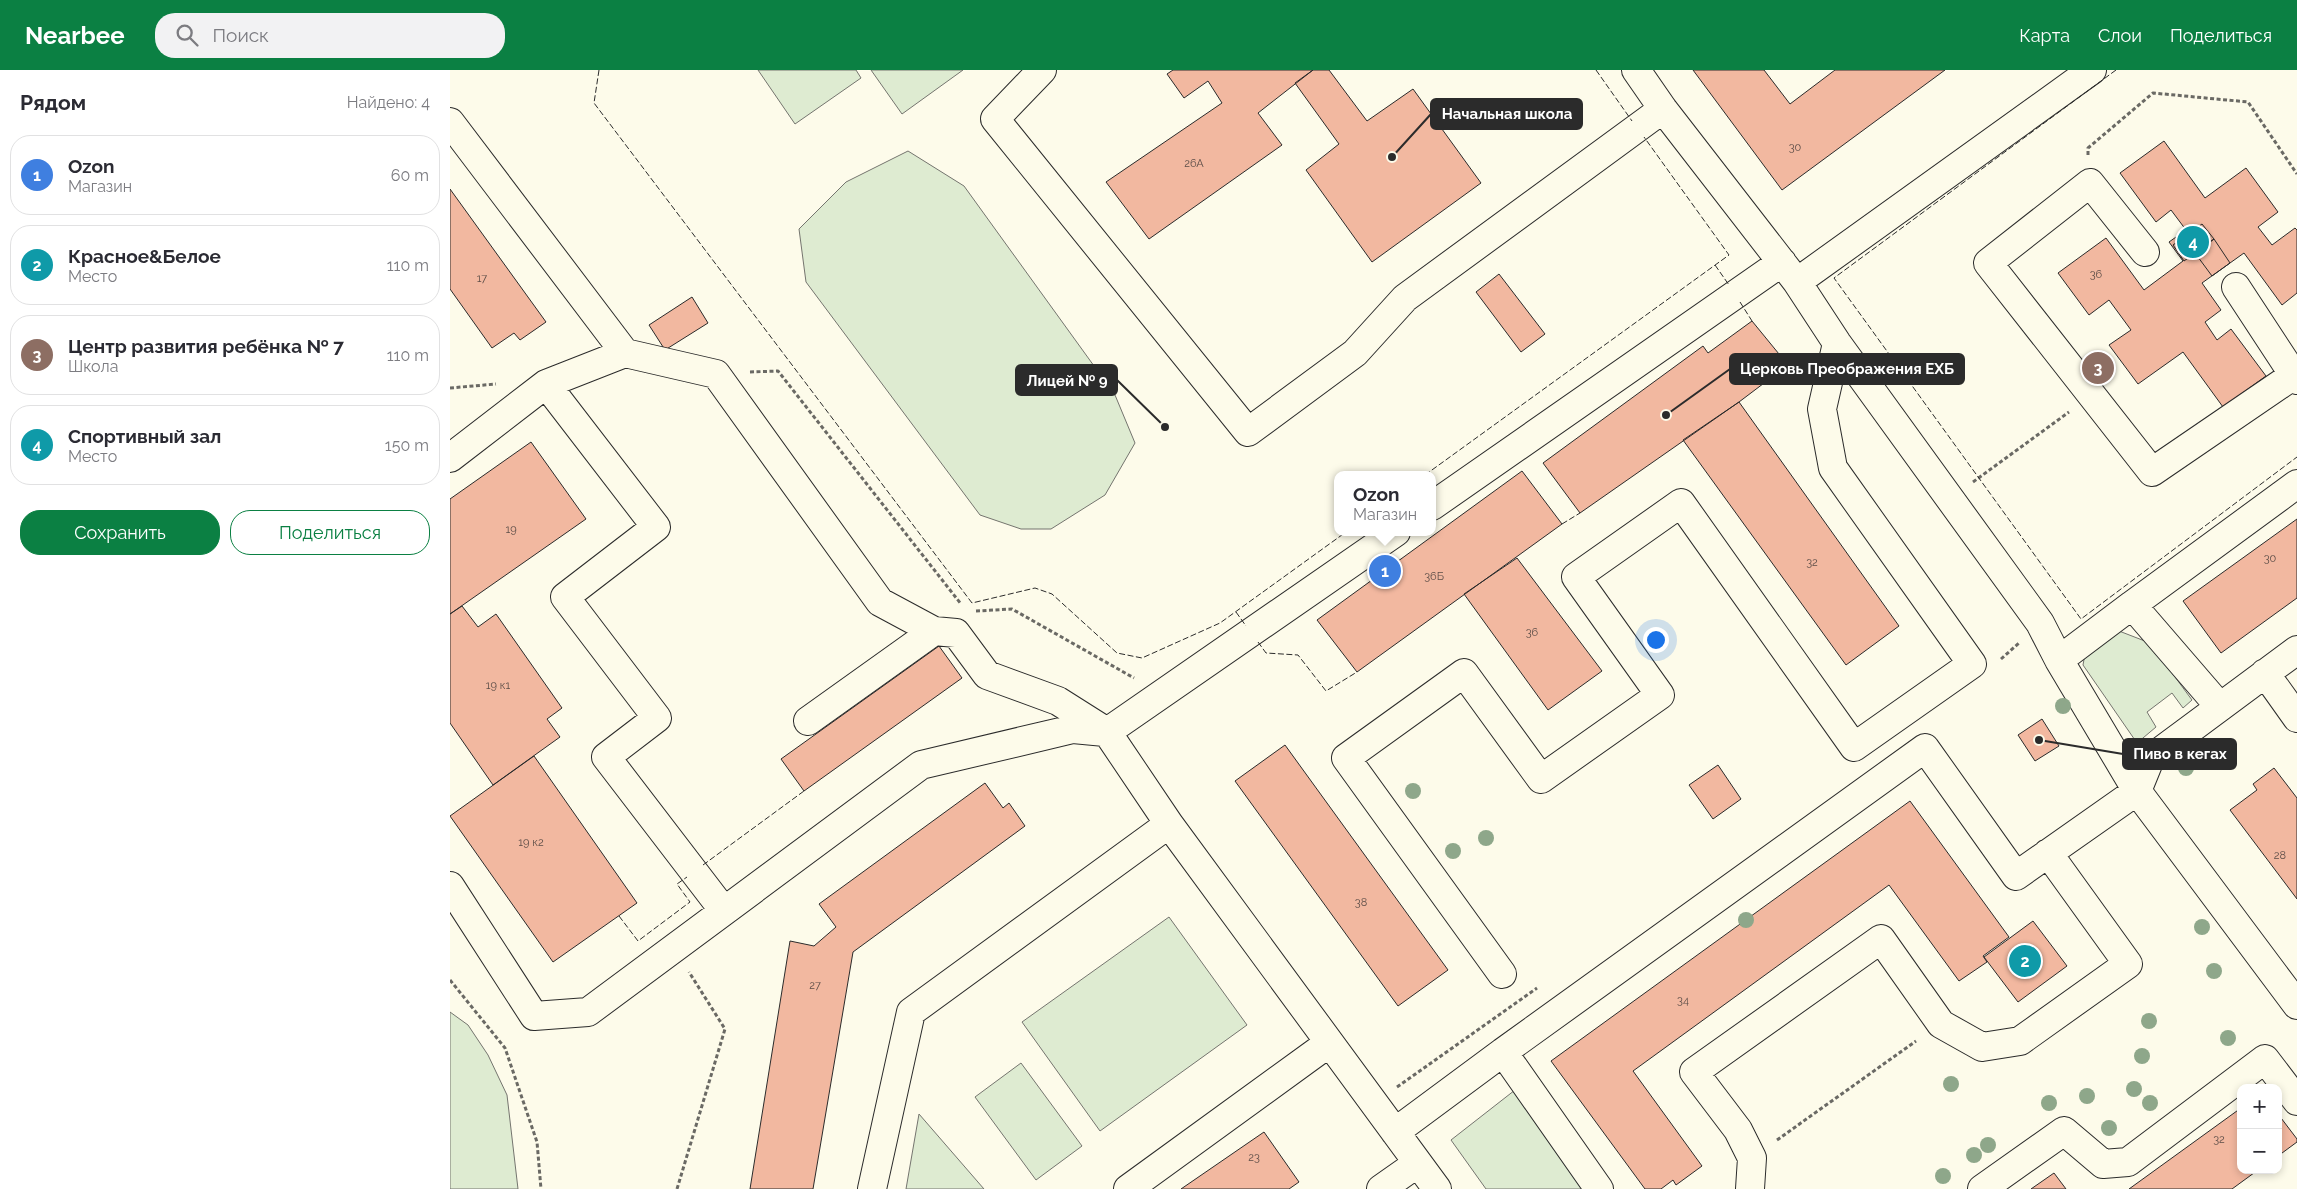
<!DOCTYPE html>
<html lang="ru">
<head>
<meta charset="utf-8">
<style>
	:root { --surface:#fff; --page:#f2f2f3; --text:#2b2b33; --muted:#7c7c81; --line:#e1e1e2; --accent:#0b8043 }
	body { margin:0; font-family:Raleway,sans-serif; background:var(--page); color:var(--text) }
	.controls { position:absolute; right:15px; bottom:15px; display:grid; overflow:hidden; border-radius:10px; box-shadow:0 2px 8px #0003 }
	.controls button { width:45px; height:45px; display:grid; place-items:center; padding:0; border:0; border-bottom:1px solid var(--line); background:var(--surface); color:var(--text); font:25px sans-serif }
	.you { position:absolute; left:1205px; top:569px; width:18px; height:18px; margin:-12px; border:4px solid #fff; border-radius:50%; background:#1a73e8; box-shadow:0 0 0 8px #1a73e833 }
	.badge { display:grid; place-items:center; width:32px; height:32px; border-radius:50%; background:var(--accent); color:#fff; font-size:16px; font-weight:700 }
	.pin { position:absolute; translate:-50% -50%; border:2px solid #fff; box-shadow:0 1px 5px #0006 }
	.popup { position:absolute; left:884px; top:401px; width:102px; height:65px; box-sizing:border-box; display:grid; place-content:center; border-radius:10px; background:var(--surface); filter:drop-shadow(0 1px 4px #0005); font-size:16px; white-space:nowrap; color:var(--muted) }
	.popup b { font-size:19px; color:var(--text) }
	.popup::after { content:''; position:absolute; left:50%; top:100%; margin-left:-10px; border:10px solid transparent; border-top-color:var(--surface) }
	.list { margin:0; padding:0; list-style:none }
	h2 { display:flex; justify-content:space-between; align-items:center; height:65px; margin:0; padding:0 20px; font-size:21px }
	h2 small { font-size:16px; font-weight:400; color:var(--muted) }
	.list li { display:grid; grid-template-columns:32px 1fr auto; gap:15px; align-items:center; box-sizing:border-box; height:80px; margin:0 10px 10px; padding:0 10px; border:1px solid var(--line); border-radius:20px }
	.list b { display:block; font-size:19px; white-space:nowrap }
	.list p { margin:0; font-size:16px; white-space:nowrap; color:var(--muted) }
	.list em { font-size:16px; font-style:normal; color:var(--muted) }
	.actions { display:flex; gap:10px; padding:15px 20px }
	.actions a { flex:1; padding:11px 0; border:1px solid var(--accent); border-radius:20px; text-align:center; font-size:18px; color:var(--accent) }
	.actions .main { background:var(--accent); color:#fff }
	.icon { flex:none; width:28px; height:28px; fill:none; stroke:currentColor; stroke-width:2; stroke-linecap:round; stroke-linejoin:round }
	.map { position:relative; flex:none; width:1847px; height:1119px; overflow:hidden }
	header { display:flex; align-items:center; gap:30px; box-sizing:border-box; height:70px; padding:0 25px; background:var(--accent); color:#fff }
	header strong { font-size:24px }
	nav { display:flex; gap:28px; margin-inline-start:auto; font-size:18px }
	.search { width:350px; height:45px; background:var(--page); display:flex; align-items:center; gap:12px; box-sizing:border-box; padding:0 18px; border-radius:20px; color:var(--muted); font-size:19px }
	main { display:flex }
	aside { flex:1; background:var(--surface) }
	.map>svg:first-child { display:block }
</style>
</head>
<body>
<header>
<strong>Nearbee</strong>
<div class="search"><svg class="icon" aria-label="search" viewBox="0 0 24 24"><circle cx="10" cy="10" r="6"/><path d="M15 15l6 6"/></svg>Поиск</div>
<nav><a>Карта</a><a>Слои</a><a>Поделиться</a></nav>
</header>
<main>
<aside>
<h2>Рядом<small>Найдено: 4</small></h2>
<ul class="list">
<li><span class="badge" style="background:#3f7fe0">1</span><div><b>Ozon</b><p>Магазин</p></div><em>60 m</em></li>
<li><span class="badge" style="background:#0f9aa8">2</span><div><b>Красное&amp;Белое</b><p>Место</p></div><em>110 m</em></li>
<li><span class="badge" style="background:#8d6e63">3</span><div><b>Центр развития ребёнка № 7</b><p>Школа</p></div><em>110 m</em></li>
<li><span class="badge" style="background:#0f9aa8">4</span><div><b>Спортивный зал</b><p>Место</p></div><em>150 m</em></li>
</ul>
<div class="actions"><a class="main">Сохранить</a><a>Поделиться</a></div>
</aside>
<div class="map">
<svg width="1847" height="1119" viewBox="0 0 1847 1119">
	<rect width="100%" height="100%" fill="#fdfbea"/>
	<path fill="#deebd1" stroke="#74746e" d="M308 0H406L411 8 345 54Z
		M421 0H513L452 44Z
		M458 81 514 116 665 325 685 373 655 425 601 459H571L530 445 356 212 349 159 396 112Z
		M1669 561 1700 573 1742 630 1733 638 1722 623 1697 642 1706 657 1687 673 1633 595 1635 584Z
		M719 847 797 955 650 1061 572 952Z
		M0 942 18 955 38 985 57 1025 68 1119H0Z
		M571 993 632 1076 586 1110 525 1027Z
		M1065 1020 1135 1119H1036L1001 1070Z
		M469 1044 534 1119H456Z"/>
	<path fill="#f2b8a0" stroke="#2b2b2b" d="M723 0H863L808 43 832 75 699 169 656 112 772 33 758 11 734 28 717 4Z
		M863 0H879L917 51 963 19 1031 113 922 192 856 100 889 74 845 13Z
		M1243 0H1314L1340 34 1385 0H1495L1332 120Z
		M1714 71 1755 128 1796 98 1828 142 1808 157 1822 175 1845 158 1847 160V223L1832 235 1794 183 1752 213 1771 240 1755 252 1767 270 1781 259 1816 306 1773 337 1733 282 1688 314 1659 275 1681 260 1659 230 1639 245 1608 203 1656 168 1694 220 1733 191 1719 172 1736 160 1721 140 1706 152 1670 103Z
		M0 119 96 252 70 270 64 263 42 278 0 219Z
		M1752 154 1764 169 1734 191 1723 175Z
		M1764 169 1780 193 1762 206 1745 183Z
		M1049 204 1095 264 1071 282 1026 222Z
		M242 227 258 253 215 280 199 255Z
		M1302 251 1338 295 1289 332 1130 443 1093 393 1253 276 1258 283Z
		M1289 332 1449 556 1396 595 1233 370Z
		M81 372 136 449 0 544V429Z
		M1072 401 1112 454 907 602 867 550Z
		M1847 449V528L1771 583 1733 531Z
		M1067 488 1152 601 1098 640 1014 524Z
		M12 536 28 557 46 544 112 638 97 649 110 667 43 715 0 653V544Z
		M489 576 512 608 354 721 331 689Z
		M1592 649 1609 676 1585 691 1568 665Z
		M835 675 998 900 948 936 785 711Z
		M84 686 187 833 103 892 0 746Z
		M1268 695 1291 729 1263 749 1239 715Z
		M1824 698 1847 728V829L1780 740 1807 720 1803 714Z
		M535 713 553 738 559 733 575 756 403 882 363 1119H300L340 871 364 876 386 857 369 834Z
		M1460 731 1559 867 1533 886 1537 892 1509 911 1439 815 1183 1001 1252 1096 1226 1115 1223 1110 1211 1119H1195L1101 991Z
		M1583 851 1617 896 1568 932 1534 887Z
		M1791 1038V1100H1808L1782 1119H1679Z
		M1828 1044 1847 1069V1072L1828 1086Z
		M814 1062 849 1112 839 1119H731Z
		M1604 1103 1616 1119H1581Z"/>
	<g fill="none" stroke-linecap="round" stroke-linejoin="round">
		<g stroke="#2b2b2b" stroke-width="30">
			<path id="minor" d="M592 0 545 49 798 362 905 283 955 228 1213 39
				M1186 0 1213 39 1347 212 1387 273 1590 553 1609 590 1687 721 1847 935
				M0 52 175 283 266 304 430 532 484 561 506 563 537 605 608 631 657 662
				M1695 182 1640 113 1538 193 1702 402 1844 305
				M1347 212 1642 0
				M1786 217 1847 310
				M96 314 175 283
				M0 388 96 314 206 457 115 527 207 648 156 687 274 841
				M982 436 1332 192
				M946 462 657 662 719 754 987 1119
				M1609 590 1682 535
				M1815 603 1847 648
				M1770 637 1682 535 1847 414
				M358 651 484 561
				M0 816 84 946 138 942 471 695 623 659 655 662
				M1052 904 896 688 1014 603 1091 709 1210 625 1126 507 1231 433 1404 677 1522 594 1383 398 1372 339 1387 273
				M945 1062 1053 982
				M422 1119 461 942 719 754
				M678 1119 879 973
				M931 1119 968 1093
				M1149 1119 1053 982 1475 678 1566 806 1687 721 1700 689 1847 580
				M1300 1119 1302 1088 1288 1060 1244 1002 1431 869 1491 954 1532 977 1570 971 1678 894 1598 783
				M1532 1119 1614 1061 1653 1094 1678 1092 1815 989 1847 1031"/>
		</g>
		<path stroke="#6a6964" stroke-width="3" stroke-dasharray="4 2.5" stroke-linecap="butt" d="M1638 85V78L1703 23 1798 32 1847 104
			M300 302 328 301 511 534
			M0 318 46 314
			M1523 412 1619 342
			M526 541 562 539 684 608
			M1551 589 1569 573
			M0 910 55 978 87 1072 91 1119
			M947 1017 1087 918
			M1327 1070 1466 971
			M227 1119 275 959 239 902"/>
		<use href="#minor" stroke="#fdfbea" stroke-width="28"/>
		<path stroke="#2b2b2b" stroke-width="1" stroke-dasharray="6 2.5" stroke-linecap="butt" d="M149 0 144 33 522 533 585 518 602 524 667 583 692 588 770 553 896 462
			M1146 0 1182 51
			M1666 0 1384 208 1631 549 1847 387
			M1265 195 1279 215
			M1290 232 1302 251
			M975 405 1279 185 1194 67
			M1112 454 1130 443
			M786 542 796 556
			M808 572 816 583 848 585 876 621 907 602
			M253 795 354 721
			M169 846 188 871 240 832 227 814 237 807"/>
	</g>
	<g fill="#8ea78a">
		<circle cx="1613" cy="636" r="8"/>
		<circle cx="1736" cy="698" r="8"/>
		<circle cx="963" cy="721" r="8"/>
		<circle cx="1036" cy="768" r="8"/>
		<circle cx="1003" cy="781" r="8"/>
		<circle cx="1296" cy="850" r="8"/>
		<circle cx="1752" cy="857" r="8"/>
		<circle cx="1764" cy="901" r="8"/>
		<circle cx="1699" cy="951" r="8"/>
		<circle cx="1778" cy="968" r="8"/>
		<circle cx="1692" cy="986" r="8"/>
		<circle cx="1501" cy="1014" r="8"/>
		<circle cx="1684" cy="1019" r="8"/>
		<circle cx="1637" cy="1026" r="8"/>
		<circle cx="1599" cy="1033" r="8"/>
		<circle cx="1700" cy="1033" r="8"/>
		<circle cx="1659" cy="1058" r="8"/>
		<circle cx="1538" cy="1075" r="8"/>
		<circle cx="1524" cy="1085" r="8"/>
		<circle cx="1493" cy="1106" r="8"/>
	</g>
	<g text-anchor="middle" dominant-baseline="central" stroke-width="4" stroke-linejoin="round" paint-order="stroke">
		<g font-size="11" fill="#5d4e48">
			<text x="1345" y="77">30</text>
			<text x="744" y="93">26А</text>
			<text x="1646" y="204">36</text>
			<text x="32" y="208">17</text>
			<text x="61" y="459">19</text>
			<text x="1820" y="488">30</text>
			<text x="1362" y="492">32</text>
			<text x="984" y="506">36Б</text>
			<text x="1082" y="562">36</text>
			<text x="48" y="615">19 к1</text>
			<text x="81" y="772">19 к2</text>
			<text x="1830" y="785">28</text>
			<text x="911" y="832">38</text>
			<text x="365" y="915">27</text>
			<text x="1233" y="930">34</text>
			<text x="1769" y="1069">32</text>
			<text x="804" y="1087">23</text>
		</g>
	</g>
	<path fill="none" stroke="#2b2b2b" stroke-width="2" d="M942 87L981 44M1216 345L1280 299M715 357L667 310M1589 670L1673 684"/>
	<g fill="#2b2b2b" stroke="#fdfbea" stroke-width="2">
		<circle cx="942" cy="87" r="5"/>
		<circle cx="1216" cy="345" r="5"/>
		<circle cx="715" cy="357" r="5"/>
		<circle cx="1589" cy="670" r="5"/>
	</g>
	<g fill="#2b2b2b" stroke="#2b2b2b" stroke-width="2">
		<rect x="981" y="29" width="151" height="30" rx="5"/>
		<rect x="1280" y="284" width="234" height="30" rx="5"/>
		<rect x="566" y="295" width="101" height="30" rx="5"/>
		<rect x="1673" y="669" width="113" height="30" rx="5"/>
	</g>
	<g font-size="15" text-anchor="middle" font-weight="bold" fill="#fff">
		<text x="1057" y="49">Начальная школа</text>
		<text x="1397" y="304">Церковь Преображения ЕХБ</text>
		<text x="617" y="316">Лицей № 9</text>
		<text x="1730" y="689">Пиво в кегах</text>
	</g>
</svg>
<div class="controls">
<button>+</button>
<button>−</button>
</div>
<div class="you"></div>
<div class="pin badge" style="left:935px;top:501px;background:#3f7fe0">1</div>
<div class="popup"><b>Ozon</b>Магазин</div>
<div class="pin badge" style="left:1575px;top:891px;background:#0f9aa8">2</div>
<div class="pin badge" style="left:1648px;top:298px;background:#8d6e63">3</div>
<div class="pin badge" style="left:1743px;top:172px;background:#0f9aa8">4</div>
</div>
</main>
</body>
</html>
